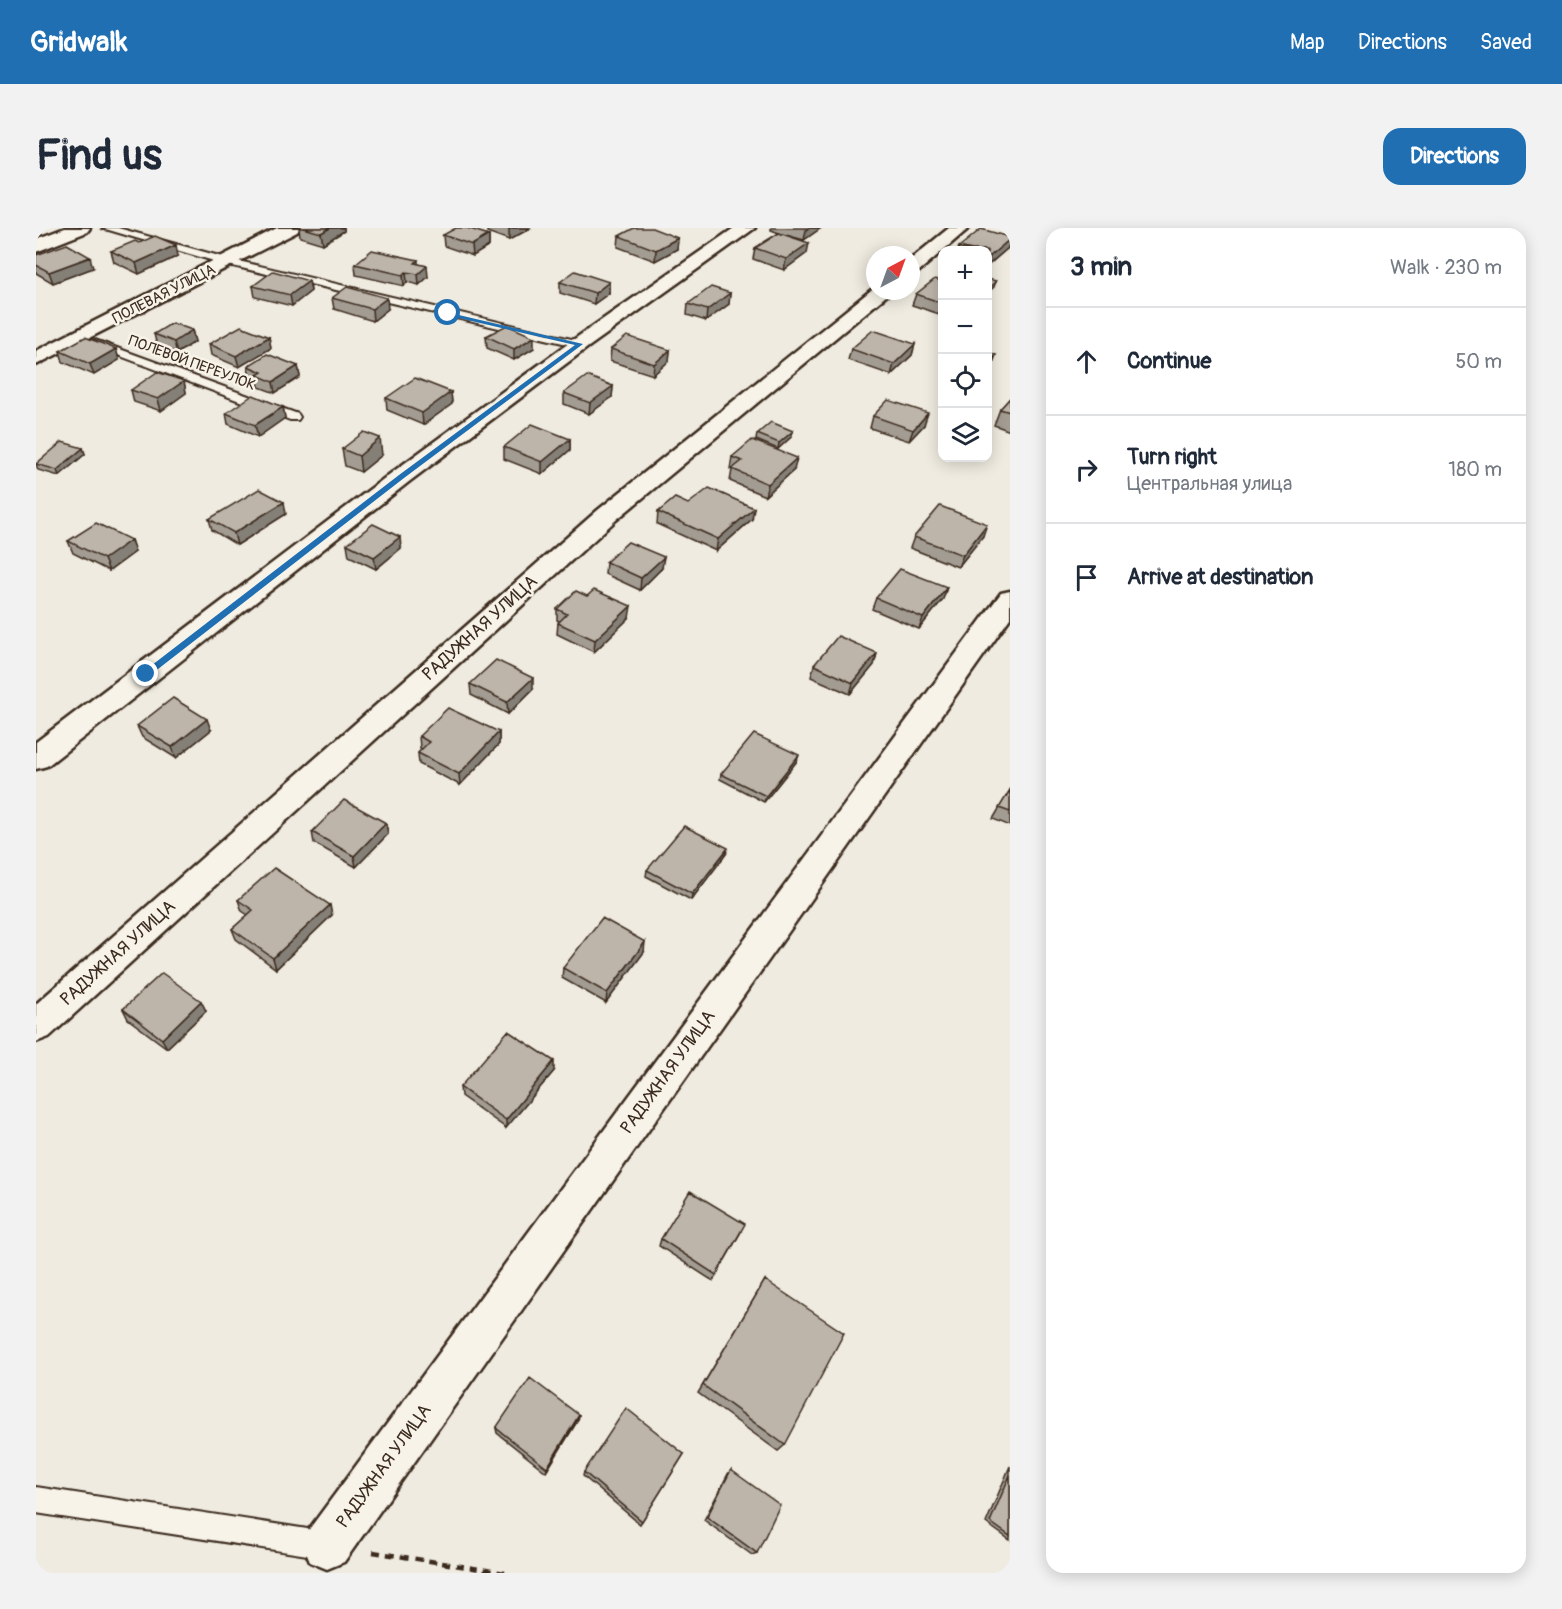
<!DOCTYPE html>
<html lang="en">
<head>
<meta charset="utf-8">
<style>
	:root { --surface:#fff; --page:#f2f2f3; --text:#1f2937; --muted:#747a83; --line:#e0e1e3; --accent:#1f6fb2 }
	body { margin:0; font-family:Pangolin,sans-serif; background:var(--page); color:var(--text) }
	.controls { position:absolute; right:18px; top:18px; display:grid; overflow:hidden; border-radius:12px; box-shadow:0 3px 15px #0003 }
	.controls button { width:54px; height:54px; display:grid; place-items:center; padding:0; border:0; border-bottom:2px solid var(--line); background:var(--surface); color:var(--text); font:30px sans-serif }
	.compass { position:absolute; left:830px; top:18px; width:54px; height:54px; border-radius:50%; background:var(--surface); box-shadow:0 3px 15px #0003; rotate:41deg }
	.stop { position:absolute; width:18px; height:18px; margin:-14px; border:4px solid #1f6fb2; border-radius:50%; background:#fff }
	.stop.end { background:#1f6fb2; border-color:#fff; box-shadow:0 2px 6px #0008 }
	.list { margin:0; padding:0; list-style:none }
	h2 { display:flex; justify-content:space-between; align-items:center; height:78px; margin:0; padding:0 24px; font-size:26px }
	h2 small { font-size:20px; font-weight:400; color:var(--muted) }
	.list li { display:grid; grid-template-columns:39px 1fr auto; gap:18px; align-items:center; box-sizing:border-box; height:108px; padding:0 24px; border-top:2px solid var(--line) }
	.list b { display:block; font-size:22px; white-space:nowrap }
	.list p { margin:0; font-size:20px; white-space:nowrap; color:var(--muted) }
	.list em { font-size:20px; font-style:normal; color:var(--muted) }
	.icon { flex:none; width:33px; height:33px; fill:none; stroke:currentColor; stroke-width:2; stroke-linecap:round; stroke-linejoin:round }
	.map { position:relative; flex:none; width:974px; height:1345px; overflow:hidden; border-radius:18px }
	header { display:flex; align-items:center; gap:36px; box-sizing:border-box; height:84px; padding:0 30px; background:var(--accent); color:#fff }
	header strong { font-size:28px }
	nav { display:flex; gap:33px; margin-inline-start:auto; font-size:21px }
	.intro { display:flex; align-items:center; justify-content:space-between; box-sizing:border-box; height:144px; padding:0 36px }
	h1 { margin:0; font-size:42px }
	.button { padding:15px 27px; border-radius:18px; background:var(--accent); color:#fff; font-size:21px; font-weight:700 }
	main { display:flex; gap:36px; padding:0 36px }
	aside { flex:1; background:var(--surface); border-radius:18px; box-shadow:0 3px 15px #0003 }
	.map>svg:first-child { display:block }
</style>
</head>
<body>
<header>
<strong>Gridwalk</strong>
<nav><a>Map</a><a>Directions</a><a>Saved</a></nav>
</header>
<div class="intro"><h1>Find us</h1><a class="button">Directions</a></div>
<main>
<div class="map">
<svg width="974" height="1345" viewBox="0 0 974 1345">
	<rect width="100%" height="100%" fill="#efebe0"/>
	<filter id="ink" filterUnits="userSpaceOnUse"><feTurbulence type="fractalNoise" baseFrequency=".0167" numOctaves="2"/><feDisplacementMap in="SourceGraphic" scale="12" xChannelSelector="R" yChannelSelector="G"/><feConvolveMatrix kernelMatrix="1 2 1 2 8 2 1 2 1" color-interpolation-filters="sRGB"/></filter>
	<g filter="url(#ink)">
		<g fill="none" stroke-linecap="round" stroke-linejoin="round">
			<g stroke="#3b2a1e" stroke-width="4">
				<path id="lane" d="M66 0H82L194 31 544 113 550 116 544 119 188 36Z
					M59 112 262 186 264 189 262 192H254L55 117 53 115Z
					M0 1259 291 1304 300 1308 304 1317 300 1326 291 1330 0 1285Z"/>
			</g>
			<g stroke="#3b2a1e" stroke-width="5">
				<path id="street" d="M29 0H54L51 4 0 24V11Z
					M241 0H264L261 4 0 137V123Z
					M698 0H719L551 120 374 253 11 538 0 541V514L358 243 537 112Z
					M913 0H933L882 44 875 46V31Z
					M839 59V63H856L580 292 13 809 0 814V776L562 282Z
					M974 363V390L308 1334 291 1341 274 1334 267 1317 274 1300 965 365Z"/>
			</g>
			<path stroke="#3b2a1e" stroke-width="4.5" stroke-dasharray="8 6" stroke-linecap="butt" d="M337 1324 469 1345"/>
			<use href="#lane" fill="#f7f3e8" fill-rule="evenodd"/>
			<use href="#street" fill="#f7f3e8" fill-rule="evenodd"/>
		</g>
		<path fill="#a39c92" stroke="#3b2a1e" stroke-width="1.5" d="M263 0H308V3L287 16 264 9Z
			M451 0H495L473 12 451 4Z
			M735 0H785L768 12 746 6 771 25 748 42 717 31 719 20 743 5 735 2Z
			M407 7H453V18L437 28 408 18Z
			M583 8 642 10 641 21 619 33 582 19Z
			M103 15 142 28 103 46 78 34 75 23Z
			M923 19 972 20 951 38V22H922Z
			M0 27 57 40 17 55 0 45Z
			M382 32V36L392 49 383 57 371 54 368 58 320 47 319 36Z
			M273 53 275 63 256 78 219 69 217 58Z
			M906 53V83L903 86 876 77 880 66Z
			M524 54H573V65L558 76 524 65Z
			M694 65 693 76 670 93 651 87 652 76Z
			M296 70 352 81 337 93 298 81Z
			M156 102 159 114 141 125 121 118 118 106Z
			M450 108 498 120 478 132 451 120Z
			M233 109 235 120 203 139 175 127 173 116Z
			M879 116 876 127 855 147 812 132 815 121Z
			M80 121 83 132 58 147 27 134 24 123Z
			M575 121 634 122 633 133 617 147 574 133Z
			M212 138H262L264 149 239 165 223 159 222 153 214 150Z
			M148 153 150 165 125 183 98 174 95 162Z
			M577 158 576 169 553 186 528 176V165Z
			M415 164 416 176 387 197 351 182 350 170Z
			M974 170V203L958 197 964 181Z
			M247 179 249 190 222 209 192 196 190 185Z
			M837 188 888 197 873 213 834 200Z
			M757 203 755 209 742 221 720 212 721 206Z
			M534 211V222L506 246 468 231V219Z
			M47 220 49 226 23 248 2 242 0 236Z
			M306 221 346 227 325 244 309 238Z
			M696 229 758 242 729 268 694 253 696 242 694 241Z
			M622 284 716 291 680 323 621 296Z
			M250 286 201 317 176 302 173 291Z
			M947 308 922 339 874 320 878 309Z
			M95 312 99 324 73 343 37 325 32 313Z
			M311 316 365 320 340 341 313 328Z
			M570 334 626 340 604 362 569 346Z
			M911 359 907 371 883 401 836 381 840 370Z
			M521 381 593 390 558 424 521 406 522 395 523 393 521 392Z
			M841 425 838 437 814 466 775 449 778 437Z
			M434 456 497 461 472 486 435 467Z
			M101 498 175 502 140 530 106 509Z
			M463 504V516L424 557 383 536 382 525 386 521 384 520 383 508Z
			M761 533 728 574 684 551 685 546Z
			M974 562V598L957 591Z
			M350 595 352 606 320 639 278 615 276 604Z
			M690 626 655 672 610 648 611 642Z
			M202 672 296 687 240 741 200 711 196 701 212 687 206 683Z
			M608 724 570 775 526 750 527 740Z
			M165 773 170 783 131 820 92 791 87 781Z
			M518 843 470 900 425 868 424 859Z
			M705 1004 677 1053 623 1018 625 1011Z
			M729 1052 749 1217 742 1223 662 1165Z
			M543 1187 542 1192 510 1244 461 1205 460 1200Z
			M648 1226 604 1296 547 1248 548 1244Z
			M974 1238V1312L950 1295Z
			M695 1242 721 1325 716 1327 668 1292 692 1246Z"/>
		<path fill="#847f77" stroke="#3b2a1e" stroke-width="1.5" d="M294 0H308V3L287 16 285 5Z
			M476 0H495L473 12V2Z
			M773 0H785L768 12 770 2Z
			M453 7V18L437 28 436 17Z
			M642 10 641 21 619 33 620 22Z
			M974 11 972 20 951 38 954 28Z
			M773 15 771 25 748 42 750 31Z
			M140 17 142 28 103 46 100 35Z
			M54 29 57 40 17 55 13 44Z
			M391 38 392 49 383 57 382 46Z
			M370 44 371 54 368 58 367 47Z
			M273 53 275 63 256 78 254 67Z
			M960 53 958 59 952 64 954 59Z
			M573 54V65L558 76 559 65Z
			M694 65 693 76 670 93 671 82Z
			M351 70 352 81 337 93 336 81Z
			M906 75V83L903 86Z
			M156 102 159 114 141 125 138 114Z
			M233 109 235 120 203 139 200 128Z
			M498 109V120L478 132V121Z
			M879 116 876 127 855 147 858 136Z
			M80 121 83 132 58 147 54 136Z
			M634 122 633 133 617 147 618 136Z
			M960 127 956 138 951 144V137Z
			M262 138 264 149 239 165 237 154Z
			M148 153 150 165 125 183 122 171Z
			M577 158 576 169 553 186 554 175Z
			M415 164 416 176 387 197 386 185Z
			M247 179 249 190 222 209 219 197Z
			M892 185 888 197 873 213 877 202Z
			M757 203 755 209 742 221 743 215Z
			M344 210 346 227 325 244 323 228Z
			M534 211V222L506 246V234Z
			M47 220 49 226 23 248 21 242Z
			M761 230 758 242 729 268 732 256Z
			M248 274 250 286 201 317 198 305Z
			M718 280 716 291 680 323 682 311Z
			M951 296 947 308 922 339 927 327Z
			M364 309 365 320 340 341 338 329Z
			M95 312 99 324 73 343 68 331Z
			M628 329 626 340 604 362 605 350Z
			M911 359 907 371 883 401 887 390Z
			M595 378 593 390 558 424 559 412Z
			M841 425 838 437 814 466 817 455Z
			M497 450V461L472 486 471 474Z
			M171 491 175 502 140 530 136 519Z
			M463 504V516L424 557 423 546Z
			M763 527 761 533 728 574 730 568Z
			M350 595 352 606 320 639 318 628Z
			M692 620 690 626 655 672 656 666Z
			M294 677 296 687 240 741 237 730Z
			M609 714 608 724 570 775 571 765Z
			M165 773 170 783 131 820 126 811Z
			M518 833V843L470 900V892Z
			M543 1187 542 1192 510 1244 511 1240Z"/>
		<path fill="#bdb5aa" stroke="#3b2a1e" stroke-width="1.5" d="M267 0H294L285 5Z
			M420 0H431L453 7 436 17 407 7Z
			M598 0H616L642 10 620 22 583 8Z
			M945 1 974 9V11L954 28 951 27V22H936L923 19Z
			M743 5 773 15 750 31 719 20Z
			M119 8 140 17 100 35 75 23 99 13 103 15Z
			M31 16 54 29 13 44 0 37V27Z
			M336 22 382 32 379 35 391 38 382 46 370 44 367 47 319 36Z
			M237 43 273 53 254 67 217 58Z
			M539 43 573 54 559 65 524 54Z
			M899 51 906 53V75L880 66Z
			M951 51 960 53 954 59 951 58Z
			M311 59 351 70 336 81 296 70Z
			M675 59 694 65 671 82 652 76Z
			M136 95 156 102 138 114 118 106Z
			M471 97 498 109 478 121 450 108Z
			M205 98 233 109 200 128 173 116Z
			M837 102 879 116 858 136 815 121Z
			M591 108 634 122 618 136 575 121Z
			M49 109 80 121 54 136 24 123Z
			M951 125 960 127 951 137Z
			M231 126 262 138 237 154 221 147 226 144 212 138Z
			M121 144 148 153 122 171 95 162Z
			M551 148 577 158 554 175 528 165Z
			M379 150 415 164 386 185 350 170Z
			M217 167 247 179 219 197 190 185Z
			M974 170V184L964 181Z
			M852 172 892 185 877 202 837 188Z
			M735 194 757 203 743 215 721 206Z
			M496 196 534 211 506 234 468 219Z
			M328 204 344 210 323 228 306 221Z
			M716 212 761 230 732 256 696 241 706 233 696 229Z
			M26 214 47 220 21 242 0 236Z
			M673 260 718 280 682 311 622 284 639 270 652 276Z
			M223 261 248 274 198 305 173 291Z
			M904 278 951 296 927 327 878 309Z
			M60 295 95 312 68 331 32 313Z
			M337 296 364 309 338 329 311 316Z
			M592 314 628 329 605 350 570 334Z
			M864 341 911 359 887 390 840 370Z
			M558 362 595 378 559 412 522 395 531 386 521 381 540 363 551 368Z
			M802 408 841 425 817 455 778 437Z
			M460 432 497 450 471 474 434 456Z
			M137 470 171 491 136 519 101 498Z
			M412 480 463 504 423 546 382 525 393 514 383 508Z
			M718 506 763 527 730 568 685 546Z
			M974 562V584L963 580Z
			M308 572 350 595 318 628 276 604Z
			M648 598 692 620 656 666 611 642Z
			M238 640 294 677 237 730 196 701 217 682 202 672Z
			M566 690 609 714 571 765 527 740Z
			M126 745 165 773 126 811 87 781Z
			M472 803 518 833 470 892 424 859Z
			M654 963 709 996 680 1047 625 1011Z
			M729 1052 808 1105 749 1217 667 1157Z
			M494 1150 543 1187 511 1240 460 1200Z
			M590 1180 648 1226 606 1293 548 1244Z
			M695 1242 744 1277 721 1325 671 1289Z
			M974 1247V1308L954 1294Z"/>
	</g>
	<path fill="#1f6fb2" d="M410 84 547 116 368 250 113 448H107V444L363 247 539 117 410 87Z"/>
	<g text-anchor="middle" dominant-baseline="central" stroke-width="5" stroke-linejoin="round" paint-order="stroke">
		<g font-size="15" fill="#3b2a1e" stroke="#f7f3e8">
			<text transform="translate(128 66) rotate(-27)">ПОЛЕВАЯ УЛИЦА</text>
			<text transform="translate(156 135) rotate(20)">ПОЛЕВОЙ ПЕРЕУЛОК</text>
		</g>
		<g font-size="18" fill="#3b2a1e" stroke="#f7f3e8">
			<text transform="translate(444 400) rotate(-42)">РАДУЖНАЯ УЛИЦА</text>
			<text transform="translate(82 725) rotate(-42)">РАДУЖНАЯ УЛИЦА</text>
			<text transform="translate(632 844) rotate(-54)">РАДУЖНАЯ УЛИЦА</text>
			<text transform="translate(348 1238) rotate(-54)">РАДУЖНАЯ УЛИЦА</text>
		</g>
	</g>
</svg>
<div class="controls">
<button>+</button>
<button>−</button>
<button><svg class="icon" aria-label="locate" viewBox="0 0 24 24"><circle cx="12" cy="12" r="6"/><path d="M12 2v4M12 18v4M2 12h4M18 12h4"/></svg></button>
<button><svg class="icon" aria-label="layers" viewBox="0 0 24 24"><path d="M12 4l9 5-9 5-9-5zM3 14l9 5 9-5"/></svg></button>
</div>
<svg class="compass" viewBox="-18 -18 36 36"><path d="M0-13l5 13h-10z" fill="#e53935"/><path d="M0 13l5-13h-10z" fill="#747a83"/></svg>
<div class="stop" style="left:412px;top:85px"></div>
<div class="stop end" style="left:110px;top:446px"></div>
</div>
<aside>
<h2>3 min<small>Walk · 230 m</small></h2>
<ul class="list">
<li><svg class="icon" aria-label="ahead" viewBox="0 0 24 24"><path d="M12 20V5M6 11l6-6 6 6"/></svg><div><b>Continue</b></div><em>50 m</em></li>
<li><svg class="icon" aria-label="right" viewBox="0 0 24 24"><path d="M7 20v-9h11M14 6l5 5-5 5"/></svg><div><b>Turn right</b><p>Центральная улица</p></div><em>180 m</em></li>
<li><svg class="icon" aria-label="arrive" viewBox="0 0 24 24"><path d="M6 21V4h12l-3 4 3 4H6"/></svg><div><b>Arrive at destination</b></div></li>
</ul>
</aside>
</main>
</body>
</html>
